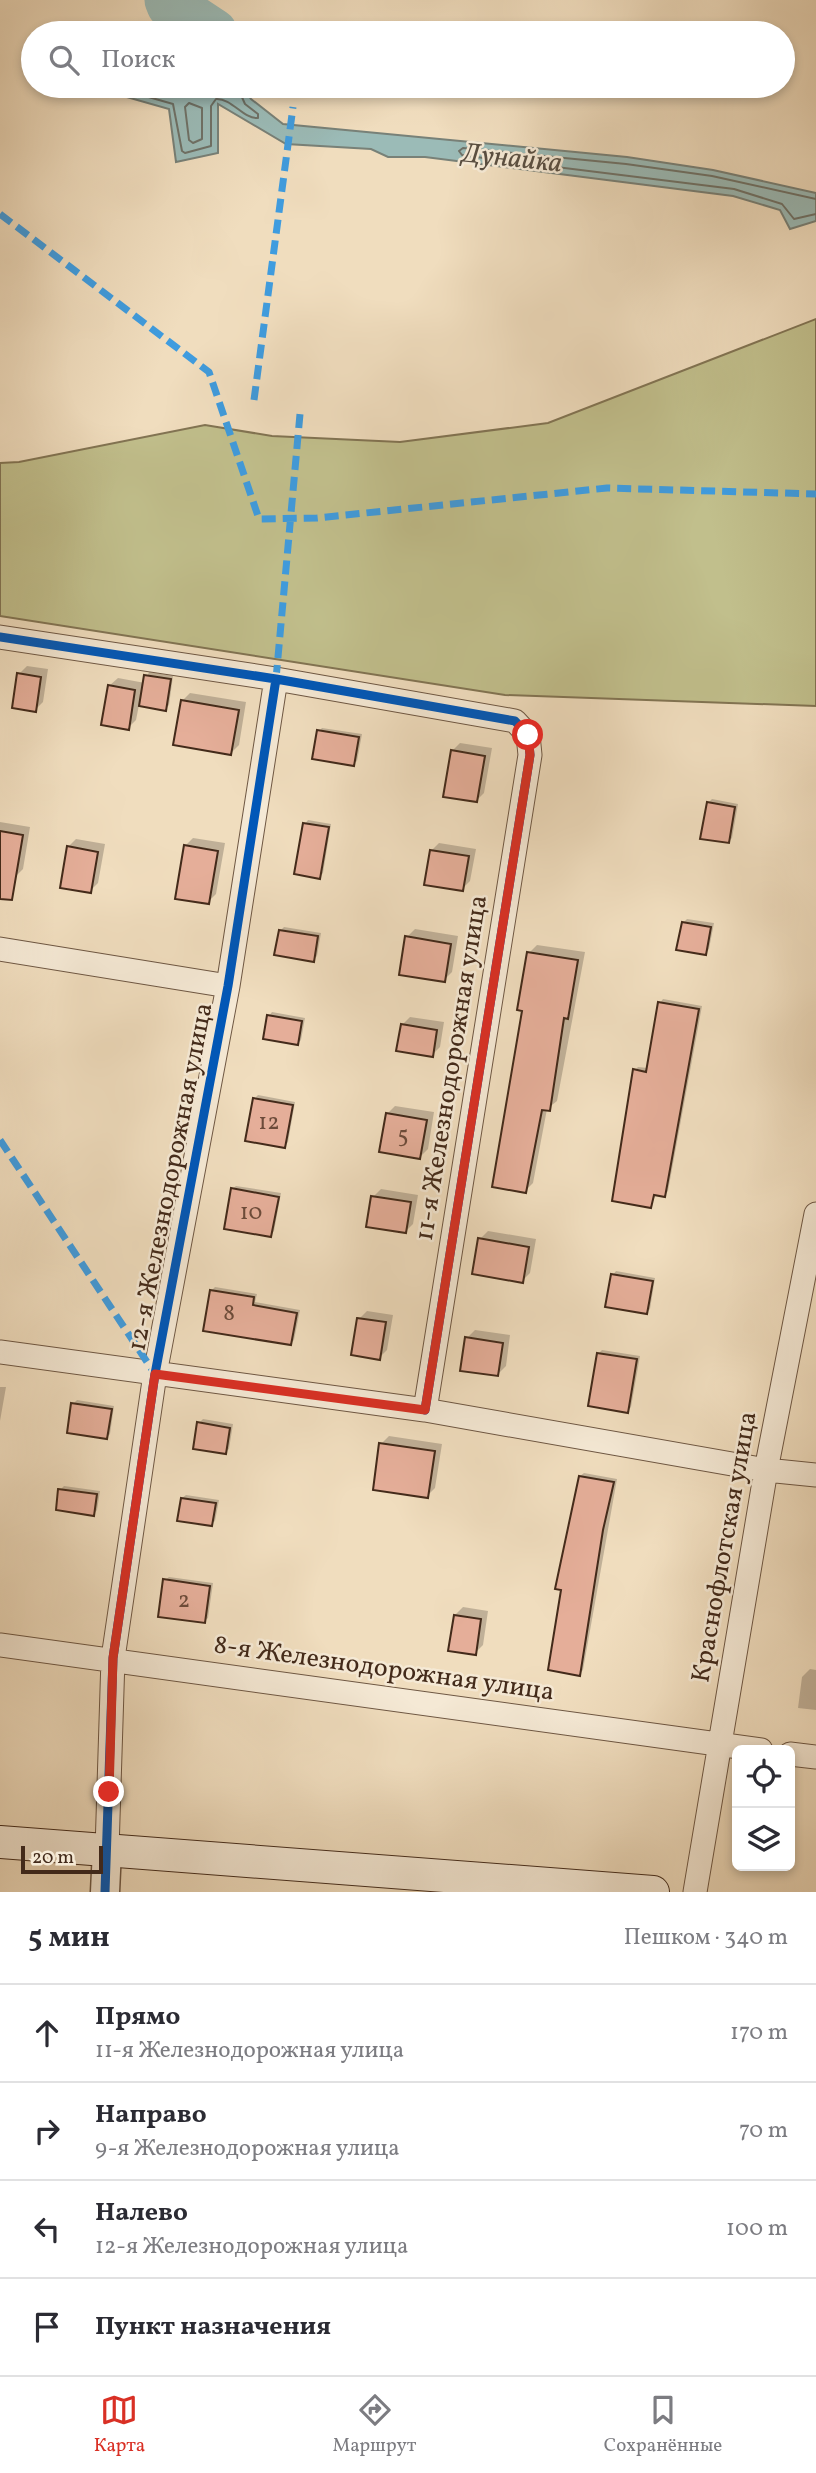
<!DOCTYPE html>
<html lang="ru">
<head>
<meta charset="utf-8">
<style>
	:root { --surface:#fff; --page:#f7f7f7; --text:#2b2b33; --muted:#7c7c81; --line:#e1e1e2; --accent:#d93025 }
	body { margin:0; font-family:Vollkorn,serif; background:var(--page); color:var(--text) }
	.controls { position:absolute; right:21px; bottom:21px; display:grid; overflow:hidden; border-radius:10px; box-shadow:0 4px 10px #0003 }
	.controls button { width:63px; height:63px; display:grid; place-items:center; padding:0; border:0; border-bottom:2px solid var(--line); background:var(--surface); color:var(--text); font:35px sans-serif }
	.scale { position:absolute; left:21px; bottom:18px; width:82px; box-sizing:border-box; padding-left:7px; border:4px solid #432a1a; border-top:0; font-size:19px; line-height:24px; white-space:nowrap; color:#432a1a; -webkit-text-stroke:5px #f5e9d5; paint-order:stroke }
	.stop { position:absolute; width:21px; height:21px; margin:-16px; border:5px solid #d93025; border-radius:50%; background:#fff }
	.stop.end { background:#d93025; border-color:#fff; box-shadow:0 2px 7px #0008 }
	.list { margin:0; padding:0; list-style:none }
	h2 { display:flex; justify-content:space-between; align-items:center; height:91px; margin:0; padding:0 28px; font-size:30px }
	h2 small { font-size:23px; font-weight:400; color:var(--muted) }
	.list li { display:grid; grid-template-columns:46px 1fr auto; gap:21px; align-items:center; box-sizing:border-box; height:98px; padding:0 28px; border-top:2px solid var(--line) }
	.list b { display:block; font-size:26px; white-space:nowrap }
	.list p { margin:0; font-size:23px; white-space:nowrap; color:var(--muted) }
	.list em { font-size:23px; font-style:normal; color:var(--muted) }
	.icon { flex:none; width:38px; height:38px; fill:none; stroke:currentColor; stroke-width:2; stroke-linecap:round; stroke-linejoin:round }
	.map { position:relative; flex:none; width:816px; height:1892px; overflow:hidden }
	.search { position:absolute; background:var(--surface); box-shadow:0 4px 10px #0003; left:21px; right:21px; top:21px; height:77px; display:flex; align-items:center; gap:18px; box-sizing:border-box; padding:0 24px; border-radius:38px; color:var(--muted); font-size:26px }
	.sheet { height:483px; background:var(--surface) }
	nav { display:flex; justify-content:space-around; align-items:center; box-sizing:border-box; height:98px; border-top:2px solid var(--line); background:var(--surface); font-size:19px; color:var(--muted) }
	nav a { display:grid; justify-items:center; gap:4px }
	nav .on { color:var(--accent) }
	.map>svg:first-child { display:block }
</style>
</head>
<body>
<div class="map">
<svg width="816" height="1892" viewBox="0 0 816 1892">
	<rect width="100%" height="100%" fill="#f0ddbe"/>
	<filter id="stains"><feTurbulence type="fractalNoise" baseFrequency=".00286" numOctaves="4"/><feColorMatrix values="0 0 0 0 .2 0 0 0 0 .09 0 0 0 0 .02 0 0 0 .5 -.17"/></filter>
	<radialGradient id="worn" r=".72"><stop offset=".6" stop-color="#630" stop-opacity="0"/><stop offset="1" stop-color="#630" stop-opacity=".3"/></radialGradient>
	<path fill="#c1bf8c" stroke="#827453" stroke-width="2" d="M816 319V706L505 695 0 616V463L19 462 205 425 272 436 400 442 548 423Z"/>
	<path fill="#9bbbb7" stroke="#788178" stroke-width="2" d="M171 5C191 7 211 16 223 33H203Z
		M88 86H168L197 89 204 86H242L251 99 283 124 627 157 713 170 816 193V221L790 229 780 210 733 196 425 157H388L371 149 286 144 218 104V153L176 162 169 109Z"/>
	<path fill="#0003" d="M27 666 48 669 43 702 35 710 19 674Z
		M149 672 173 676 169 705 165 709 139 705 136 720 128 728 109 686 118 678 145 683Z
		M190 693 246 702 239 745 231 753 182 701Z
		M322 728 362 734 357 761 353 764 319 731Z
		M460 743 492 748 484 793 476 801 452 751Z
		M712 799 738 804 732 838 728 842 708 803Z
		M308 820 331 824 323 873 320 877 305 824Z
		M0 822 30 827 23 869 15 877 0 875Z
		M193 838 225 843 216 894 208 902 185 846Z
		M76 839 105 844 98 883 90 891 68 847Z
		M439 843 476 849 470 881 462 889 431 851Z
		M687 919 714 923 709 949 706 953 683 923Z
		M284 927 321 933 317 956 313 960 280 931Z
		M415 929 458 936 452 972 444 980 407 937Z
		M537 945 585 952 557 1101 547 1109 533 1183 525 1191 524 1010 529 953Z
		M663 999 702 1006 668 1191 665 1195 656 1194 651 1206 635 1070 638 1067 648 1068 660 1003Z
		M272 1012 305 1018 301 1040 298 1043 269 1016Z
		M410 1017 444 1022 440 1047 432 1055 402 1025Z
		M258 1095 295 1102 288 1142 285 1146 254 1099Z
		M395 1106 434 1112 428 1149 420 1157 387 1114Z
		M236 1186 281 1193 274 1231 271 1235 232 1189Z
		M381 1189 418 1195 413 1224 405 1232 373 1197Z
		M488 1231 536 1239 530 1273 522 1281 480 1239Z
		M616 1271 655 1278 650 1309 647 1312 613 1275Z
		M215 1287 257 1294 255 1302 300 1310 294 1340 291 1343 212 1290Z
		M367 1311 393 1315 387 1350 379 1358 359 1319Z
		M475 1330 510 1335 506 1366 498 1374 467 1338Z
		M602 1350 640 1356 631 1407 628 1411 599 1353Z
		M0 1387H6L0 1421Z
		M77 1400 114 1406 110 1434 106 1438 73 1404Z
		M203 1419 233 1424 229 1449 225 1452 199 1423Z
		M389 1436 442 1444 435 1488 427 1496 381 1444Z
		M584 1473 617 1479 583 1670 579 1674 563 1589 580 1476Z
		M64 1486 100 1491 97 1510 94 1514 60 1490Z
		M186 1495 219 1500 215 1521 211 1524 182 1498Z
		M169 1577 213 1583 208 1618 204 1621 165 1580Z
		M463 1607 488 1611 483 1645 475 1653 455 1615Z
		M810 1669 816 1670V1710L798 1708 802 1677Z"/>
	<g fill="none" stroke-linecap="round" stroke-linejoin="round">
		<path stroke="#6f7268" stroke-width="2" d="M110 86 173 104 182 151 185 153 211 146V106L216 99C232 98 243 119 258 118V114L245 104 237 86
			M189 103 202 108V139L193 143 189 140 185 107Z
			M816 199 712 176 626 164 463 148 459 151 462 155 491 159 734 189 782 204 794 219 816 214"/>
		<path stroke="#9bbbb7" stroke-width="49" d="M169 0 171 5 213 33"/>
	</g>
	<path fill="#e5ae99" stroke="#432a1a" stroke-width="2" d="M17 673 41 677 36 712 12 708Z
		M144 675 171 679 166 711 139 706Z
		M108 685 135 690 129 730 101 725Z
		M181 700 239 710 231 755 173 745Z
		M317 730 359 737 354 766 312 759Z
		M451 750 485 756 477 802 443 797Z
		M707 802 735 807 729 843 700 839Z
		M303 823 329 827 320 879 294 874Z
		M0 831 23 835 12 900 0 899Z
		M184 845 218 851 209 904 175 899Z
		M67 846 98 852 91 893 60 888Z
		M430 850 469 856 463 891 424 885Z
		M682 922 711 927 706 955 676 950Z
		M279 930 318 936 314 962 274 955Z
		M405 936 451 944 445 982 399 975Z
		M527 952 578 960 568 1019 564 1018 550 1111 542 1110 526 1193 492 1187 522 1011 517 1010Z
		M658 1002 699 1009 665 1197 654 1195 651 1208 612 1201 633 1069 646 1072Z
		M267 1015 302 1021 298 1045 263 1039Z
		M401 1024 437 1030 433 1057 396 1051Z
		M253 1098 293 1105 285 1148 245 1141Z
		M386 1113 427 1120 420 1159 379 1152Z
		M231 1188 279 1197 271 1237 224 1229Z
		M371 1196 411 1202 406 1233 366 1227Z
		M478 1238 529 1247 523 1283 472 1274Z
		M611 1274 653 1281 647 1314 605 1307Z
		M210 1290 254 1297 253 1305 297 1313 291 1345 203 1331Z
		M357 1318 386 1322 380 1360 351 1355Z
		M465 1337 503 1343 498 1376 460 1371Z
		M597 1353 637 1359 628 1413 588 1406Z
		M71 1403 112 1409 107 1439 67 1433Z
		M197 1422 230 1428 226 1454 193 1449Z
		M379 1443 435 1451 428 1498 373 1490Z
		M579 1476 614 1482 603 1530 580 1676 548 1670 561 1590 555 1589Z
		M58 1489 97 1494 94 1516 56 1510Z
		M181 1498 216 1503 212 1526 177 1521Z
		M163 1579 210 1586 205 1623 158 1617Z
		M454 1615 481 1619 476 1655 448 1651Z"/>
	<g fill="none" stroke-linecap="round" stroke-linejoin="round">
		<g stroke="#6e5743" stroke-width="25">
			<path id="minor" d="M0 637 276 679 515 721 528 735 530 755 425 1410
				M0 949 228 986
				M0 1352 425 1410 766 1470 816 1475
				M0 1645 761 1750
				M790 1754 816 1757
				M107 1850 113 1658 155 1374 228 986 276 679
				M695 1892 766 1470 816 1214"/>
		</g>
		<g stroke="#6e5743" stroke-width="31">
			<path id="tertiary" d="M105 1892 107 1850"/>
		</g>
		<g stroke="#432a1a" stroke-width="34">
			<path id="secondary" d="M0 1842 653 1892"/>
		</g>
		<use href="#minor" stroke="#f5e9d5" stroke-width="23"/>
		<use href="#tertiary" stroke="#f5e9d5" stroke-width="28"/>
		<use href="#secondary" stroke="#f5e9d5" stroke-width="32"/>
		<path stroke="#3f9cdf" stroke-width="7" stroke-dasharray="14 7" stroke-linecap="butt" d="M0 214 209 372 259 519 317 518 607 488 816 494
			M254 400 293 107
			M276 679 300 414
			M0 1140 155 1374"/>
		<g stroke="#f5e9d5" stroke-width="13">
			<path id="cycleway" d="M0 637 276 679 515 721 528 735 530 755 425 1410
				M105 1892 113 1658 155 1374 228 986 276 679"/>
		</g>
		<use href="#cycleway" stroke="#0057b8" stroke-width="9"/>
	</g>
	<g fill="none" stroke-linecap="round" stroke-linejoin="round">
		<path stroke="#d93025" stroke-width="9" d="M109 1792 113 1658 155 1374 425 1410 530 755 528 735"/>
	</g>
	<g text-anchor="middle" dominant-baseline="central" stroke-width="5" stroke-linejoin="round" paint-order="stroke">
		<g font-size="23" fill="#6c4b3a">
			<text x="269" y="1123">12</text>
			<text x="403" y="1136">5</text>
			<text x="251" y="1213">10</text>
			<text x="229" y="1314">8</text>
			<text x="184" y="1601">2</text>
		</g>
		<g font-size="26" fill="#432a1a" stroke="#f5e9d5">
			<text transform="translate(452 1068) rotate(-81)">11-я Железнодорожная улица</text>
			<text transform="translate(171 1177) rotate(-79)">12-я Железнодорожная улица</text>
			<text transform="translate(725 1547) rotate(-80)">Краснофлотская улица</text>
			<text transform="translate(384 1669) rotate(8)">8-я Железнодорожная улица</text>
		</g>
		<g font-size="28" font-style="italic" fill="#594e41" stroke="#f5e9d5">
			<text transform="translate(512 159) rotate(6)">Дунайка</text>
		</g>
	</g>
	<rect width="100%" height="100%" filter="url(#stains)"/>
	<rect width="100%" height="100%" fill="url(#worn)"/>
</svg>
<div class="controls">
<button><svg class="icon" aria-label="locate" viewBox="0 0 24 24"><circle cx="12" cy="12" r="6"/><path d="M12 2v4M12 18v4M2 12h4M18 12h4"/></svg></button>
<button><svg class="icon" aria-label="layers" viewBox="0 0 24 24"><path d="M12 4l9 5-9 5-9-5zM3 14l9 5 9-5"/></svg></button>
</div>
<div class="scale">20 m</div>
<div class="stop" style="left:528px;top:735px"></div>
<div class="stop end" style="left:109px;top:1792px"></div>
<div class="search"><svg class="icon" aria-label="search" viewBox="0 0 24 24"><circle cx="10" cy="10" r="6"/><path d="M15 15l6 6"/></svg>Поиск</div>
</div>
<section class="sheet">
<h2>5 мин<small>Пешком · 340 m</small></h2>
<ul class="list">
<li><svg class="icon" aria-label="ahead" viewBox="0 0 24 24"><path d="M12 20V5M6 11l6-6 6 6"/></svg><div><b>Прямо</b><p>11-я Железнодорожная улица</p></div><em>170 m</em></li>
<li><svg class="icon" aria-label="right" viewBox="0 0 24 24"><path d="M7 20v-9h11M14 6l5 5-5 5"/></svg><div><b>Направо</b><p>9-я Железнодорожная улица</p></div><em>70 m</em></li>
<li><svg class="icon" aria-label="left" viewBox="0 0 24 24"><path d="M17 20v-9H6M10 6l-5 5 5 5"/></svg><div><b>Налево</b><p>12-я Железнодорожная улица</p></div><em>100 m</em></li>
<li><svg class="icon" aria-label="arrive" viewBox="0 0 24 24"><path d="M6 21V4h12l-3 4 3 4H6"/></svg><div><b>Пункт назначения</b></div></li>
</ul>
</section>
<nav>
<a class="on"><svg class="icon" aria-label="map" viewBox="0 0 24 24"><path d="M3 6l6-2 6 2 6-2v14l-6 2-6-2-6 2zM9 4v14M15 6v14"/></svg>Карта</a>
<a><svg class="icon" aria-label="directions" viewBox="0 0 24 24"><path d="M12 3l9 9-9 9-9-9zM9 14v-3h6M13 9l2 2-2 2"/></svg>Маршрут</a>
<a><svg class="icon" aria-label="saved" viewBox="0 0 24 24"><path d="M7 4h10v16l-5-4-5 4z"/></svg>Сохранённые</a>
</nav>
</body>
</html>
